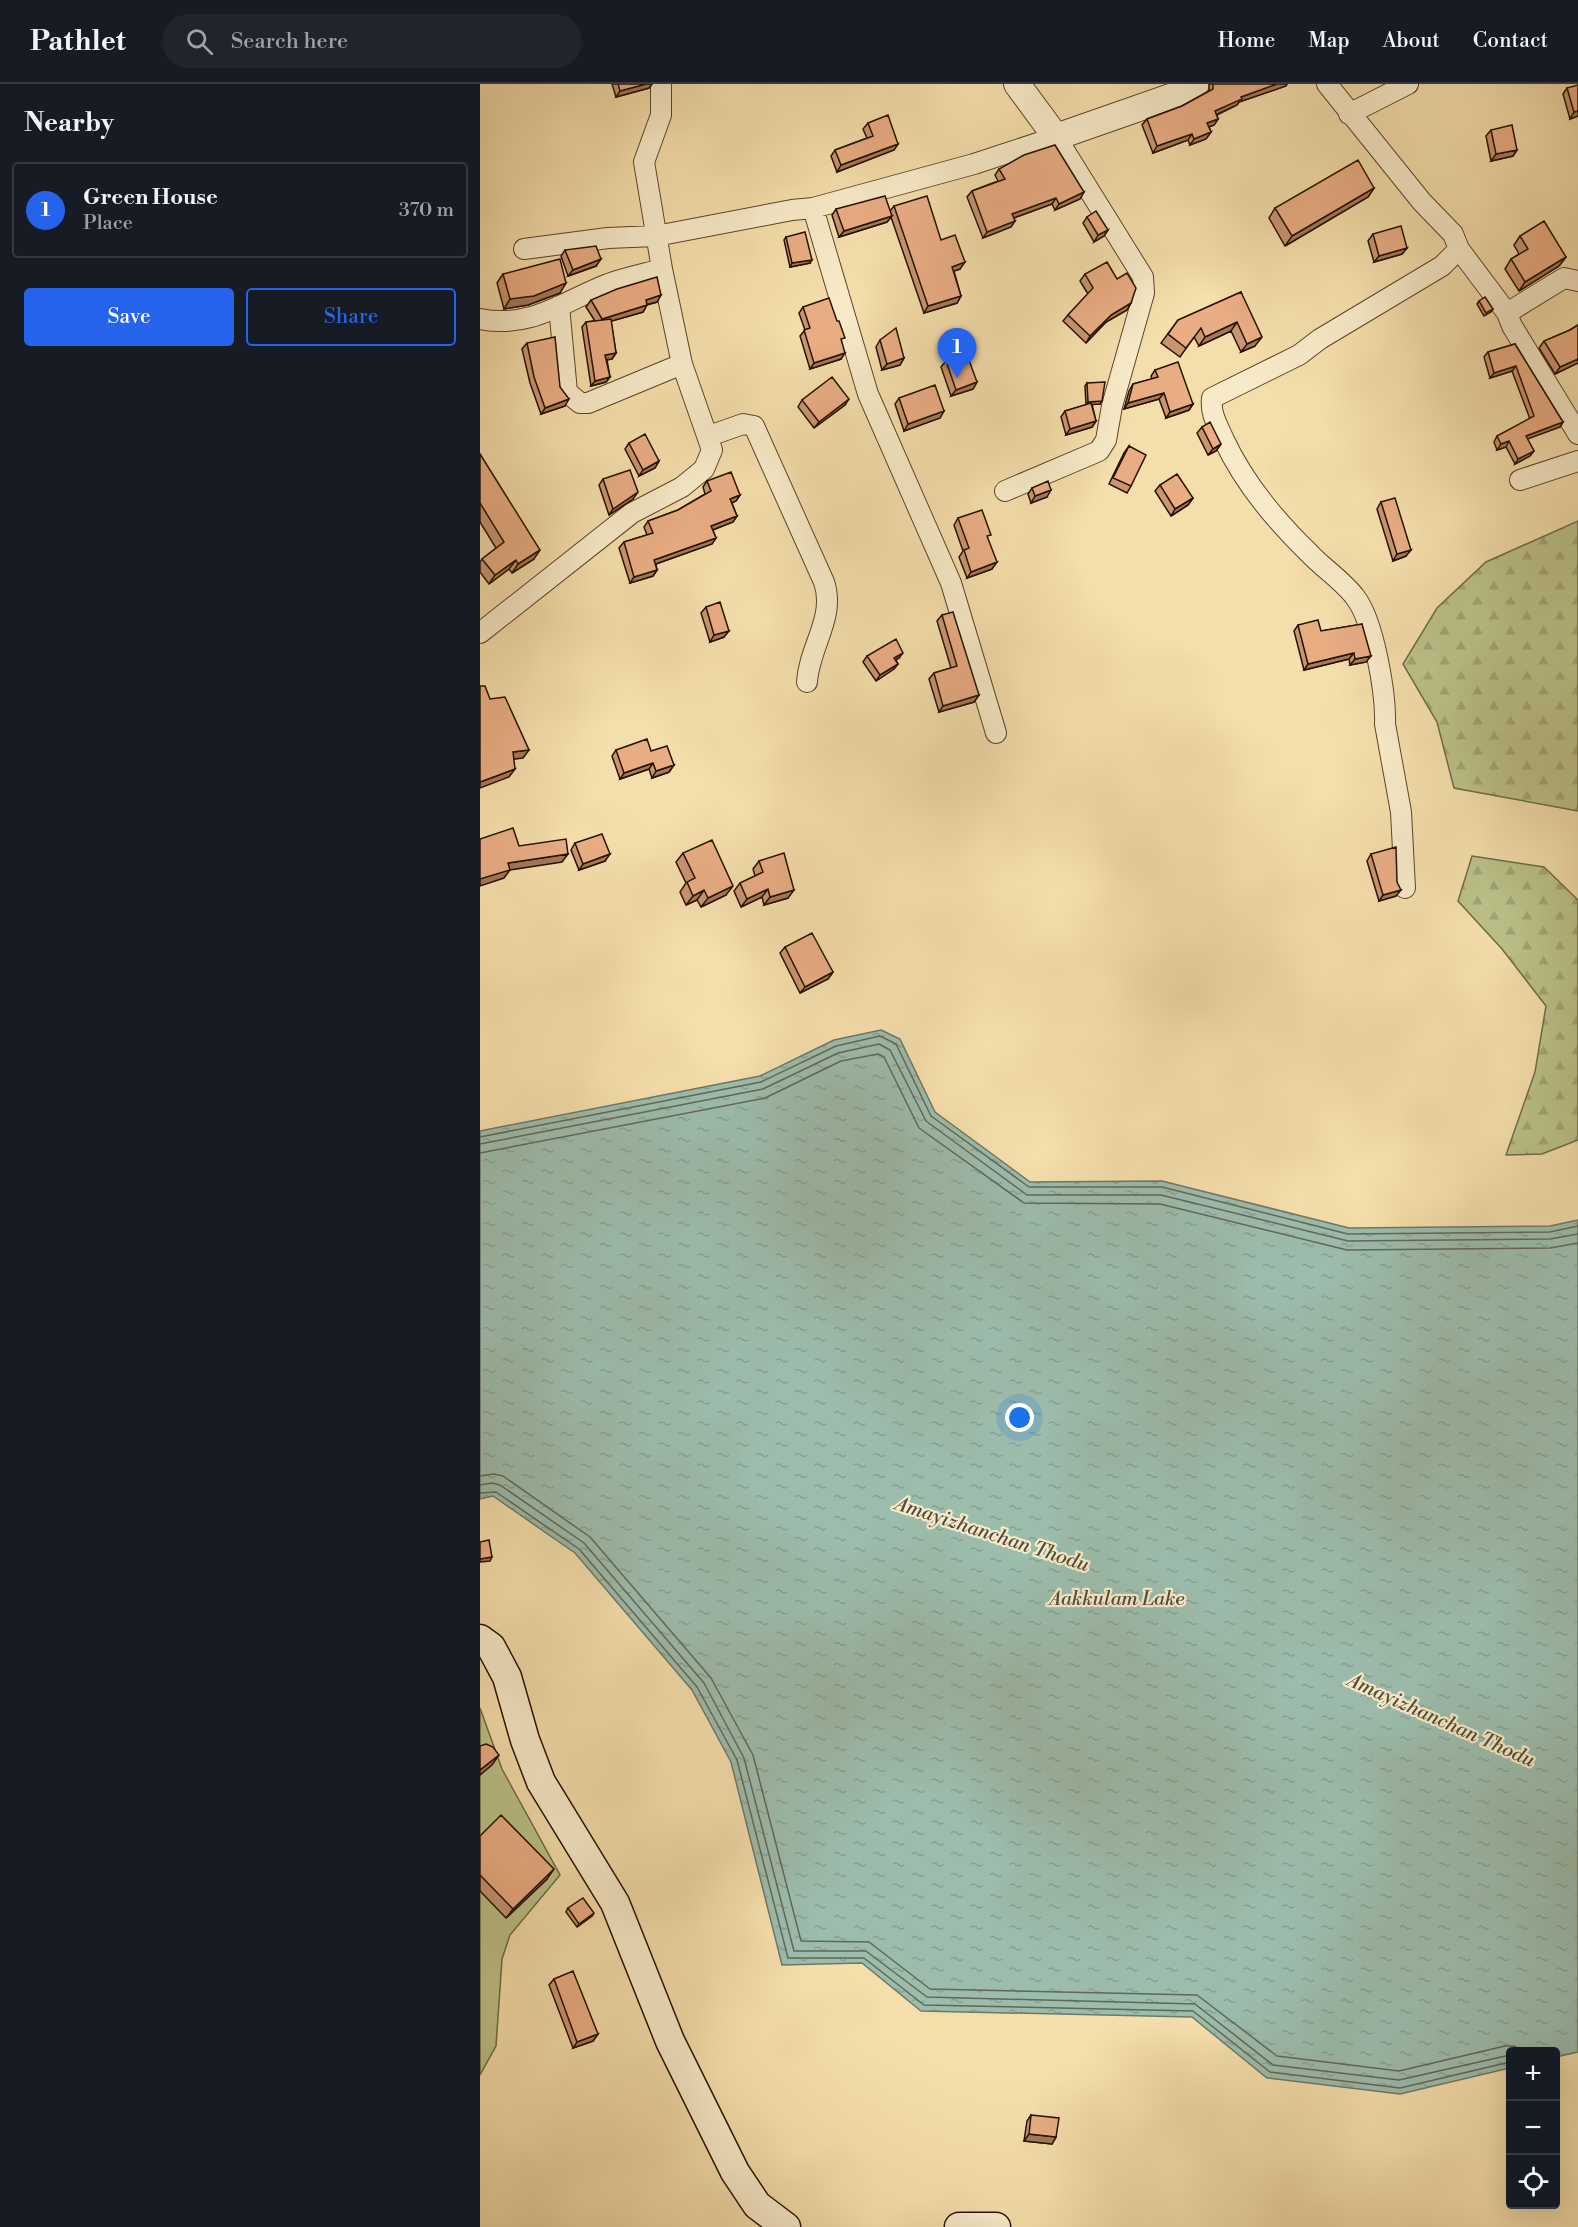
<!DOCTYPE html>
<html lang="en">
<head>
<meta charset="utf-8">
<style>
	:root { --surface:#171b24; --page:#20242c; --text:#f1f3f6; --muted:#9ea1a6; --line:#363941; --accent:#2563eb }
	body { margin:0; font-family:"Libre Bodoni",serif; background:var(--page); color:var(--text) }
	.controls { position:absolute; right:18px; bottom:18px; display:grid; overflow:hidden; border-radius:6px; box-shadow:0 6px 24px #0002 }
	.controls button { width:54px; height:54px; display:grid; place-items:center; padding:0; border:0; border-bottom:2px solid var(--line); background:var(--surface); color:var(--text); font:30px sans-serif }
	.you { position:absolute; left:540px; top:1334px; width:21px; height:21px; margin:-15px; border:4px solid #fff; border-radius:50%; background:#1a73e8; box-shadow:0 0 0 9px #1a73e833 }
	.badge { display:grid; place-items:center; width:39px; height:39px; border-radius:50%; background:var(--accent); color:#fff; font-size:20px; font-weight:700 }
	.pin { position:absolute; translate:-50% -50px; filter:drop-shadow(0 2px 3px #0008) }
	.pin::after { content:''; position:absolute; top:32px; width:21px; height:18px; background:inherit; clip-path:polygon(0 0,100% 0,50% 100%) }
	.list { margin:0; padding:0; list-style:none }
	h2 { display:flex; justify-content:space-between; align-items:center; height:78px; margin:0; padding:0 24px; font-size:26px }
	h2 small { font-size:20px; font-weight:400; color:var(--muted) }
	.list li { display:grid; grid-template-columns:39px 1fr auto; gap:18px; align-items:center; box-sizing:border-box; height:96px; margin:0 12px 12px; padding:0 12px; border:2px solid var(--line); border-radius:6px }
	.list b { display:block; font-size:22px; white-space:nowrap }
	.list p { margin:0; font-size:20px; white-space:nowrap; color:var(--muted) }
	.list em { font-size:20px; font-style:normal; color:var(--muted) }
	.actions { display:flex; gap:12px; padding:18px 24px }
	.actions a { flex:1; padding:14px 0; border:2px solid var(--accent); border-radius:6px; text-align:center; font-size:21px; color:var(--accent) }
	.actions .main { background:var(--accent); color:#fff }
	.icon { flex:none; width:33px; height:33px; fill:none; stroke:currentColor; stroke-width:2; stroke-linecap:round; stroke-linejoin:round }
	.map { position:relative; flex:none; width:1098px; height:2143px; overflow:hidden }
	header { display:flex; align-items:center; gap:36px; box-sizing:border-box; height:84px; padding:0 30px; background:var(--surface); border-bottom:2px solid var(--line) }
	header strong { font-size:28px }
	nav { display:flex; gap:33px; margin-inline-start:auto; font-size:21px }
	.search { width:420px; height:54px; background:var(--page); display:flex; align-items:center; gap:15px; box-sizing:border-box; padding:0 21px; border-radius:33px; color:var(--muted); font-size:22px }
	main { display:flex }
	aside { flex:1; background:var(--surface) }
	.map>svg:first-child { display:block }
</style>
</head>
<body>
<header>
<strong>Pathlet</strong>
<div class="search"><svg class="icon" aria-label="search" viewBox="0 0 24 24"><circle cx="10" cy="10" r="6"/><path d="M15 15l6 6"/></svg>Search here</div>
<nav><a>Home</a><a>Map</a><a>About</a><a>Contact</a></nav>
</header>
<main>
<aside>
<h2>Nearby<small></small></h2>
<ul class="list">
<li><span class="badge">1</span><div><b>Green House</b><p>Place</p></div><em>370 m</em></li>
</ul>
<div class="actions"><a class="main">Save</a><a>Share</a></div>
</aside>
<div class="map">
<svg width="1098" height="2143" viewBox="0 0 1098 2143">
	<defs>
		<pattern id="forest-firs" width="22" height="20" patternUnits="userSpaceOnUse" patternTransform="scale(1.5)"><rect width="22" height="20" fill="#bbc189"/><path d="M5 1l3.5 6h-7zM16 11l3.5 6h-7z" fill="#a1a574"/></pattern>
		<pattern id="water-ripples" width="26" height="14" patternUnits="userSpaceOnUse" patternTransform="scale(1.5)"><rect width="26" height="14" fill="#9cbcac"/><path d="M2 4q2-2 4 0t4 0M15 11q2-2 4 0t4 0" fill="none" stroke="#86a192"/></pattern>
	</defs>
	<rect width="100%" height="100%" fill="#f4deab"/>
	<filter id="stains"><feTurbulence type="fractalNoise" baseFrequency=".00333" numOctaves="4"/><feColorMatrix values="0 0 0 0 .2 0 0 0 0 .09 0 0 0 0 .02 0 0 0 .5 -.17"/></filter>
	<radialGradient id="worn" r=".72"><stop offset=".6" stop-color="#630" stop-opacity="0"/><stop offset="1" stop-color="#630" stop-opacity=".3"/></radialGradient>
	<path fill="#bbc189" stroke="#716a44" stroke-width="1.5" d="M0 1624 22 1685 80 1791 30 1851 22 1875 16 1962 0 1991Z"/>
	<path fill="url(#forest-firs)" stroke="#716a44" stroke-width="1.5" d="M1098 437V727L974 704 957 638 923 580 957 524 1006 478Z
		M992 772 1064 783 1098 816V1056L1062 1070 1026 1071 1055 988 1066 922 1022 865 978 817Z"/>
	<path fill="url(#water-ripples)" stroke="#6d7867" stroke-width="1.5" d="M401 946 420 955 455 1028 550 1098 682 1097 869 1144 1070 1142 1098 1136V1968L1076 1973V1968H1030V1984L920 2010 787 1994 712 1933 441 1927 382 1879 302 1881 251 1678 212 1606 95 1469 13 1412 0 1415V1047L280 992 354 956Z"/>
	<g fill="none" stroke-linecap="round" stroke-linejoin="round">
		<path stroke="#626756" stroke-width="1.5" d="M0 1053 281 998 356 962 400 952 416 960 451 1032 549 1103H682L868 1150 1070 1148 1098 1142
			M0 1060 283 1005 358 969 399 960 410 966 446 1037 547 1111H681L868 1157 1070 1155 1098 1150
			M0 1069 285 1014 361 977 398 970 404 973 439 1044 544 1119 680 1120 867 1166 1070 1164 1098 1159
			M0 1392 14 1390 23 1392 110 1453 231 1594 273 1671 321 1857 389 1858 450 1905 717 1911 797 1972 919 1987 1025 1962H1034L1045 1968
			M0 1401 12 1399 20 1401 104 1459 224 1599 264 1674 314 1867H386L447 1913 715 1920 793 1981 919 1996 1030 1971
			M0 1409 16 1408 99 1465 217 1603 257 1676 308 1874H384L444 1921 713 1927 790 1988 920 2004 1030 1978"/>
		<g stroke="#5a452b" stroke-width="22">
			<path id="minor" d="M847 0 942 118 973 150 979 165 962 182 840 255 819 271 732 314C730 330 738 342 744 356 764 399 795 436 829 469 843 484 863 497 875 513 894 537 906 610 905 640L921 728 925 804
				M869 30 928 0
				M333 124 388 310 471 499 516 649
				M44 165 128 154 176 152 312 126 333 124 494 80 576 53 663 193 664 209 632 322 626 356 619 367 525 407
				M979 165 1027 229 1032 242 1098 350
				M79 222 87 308 100 319H108L202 280
				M1027 229 1084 194 1098 197
				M0 235C51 245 82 218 128 200 145 194 164 190 182 185
				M229 352 263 340 274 342 344 498C356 533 329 563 327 598
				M1040 396 1098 377
				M0 549 152 429 202 403 224 385 232 366 202 280 182 185 164 78 181 31V0"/>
		</g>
		<g stroke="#5a452b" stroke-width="28">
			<path id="tertiary" d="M537 0 576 53 699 10 716 0"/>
		</g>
		<g stroke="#271200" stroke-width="31">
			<path id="secondary" d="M0 1555 11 1563 27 1593 45 1656 61 1698 135 1819 190 1957 255 2088 277 2121 306 2143
				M479 2143H516"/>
		</g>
		<use href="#minor" stroke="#f8eac8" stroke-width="20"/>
		<use href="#tertiary" stroke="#f8eac8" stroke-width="26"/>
		<use href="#secondary" stroke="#f8eac8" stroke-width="28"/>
	</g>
	<path fill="#c89572" stroke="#271200" stroke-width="1.5" d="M132 0H172L169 4 136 13Z
		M729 0H807L806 2 759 18 757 21 737 31 738 35 734 41 729 43 731 48 726 55 710 61 708 56 673 69 662 41 667 35 702 22 729 7Z
		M1087 4 1098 32 1090 35 1083 10Z
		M388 39 418 60 414 66 357 88 351 72 355 66 387 54 383 45Z
		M1011 46 1037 66 1033 72 1011 77 1006 52Z
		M519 85 604 108 600 115 575 126 572 120 534 134 535 137 531 143 503 154 487 113 492 107 518 97 515 91Z
		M894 104 888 113 805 162 789 134 795 124Z
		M414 122 461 156 480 185 474 187 481 212 477 219 444 229 411 133 407 138 359 153 352 131 356 125 410 127Z
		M607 133 628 146 624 152 614 158 603 139Z
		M893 150 927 164 922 170 894 178 888 157Z
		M1040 152 1086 173 1079 182 1039 207 1025 185 1031 175 1039 170 1034 161Z
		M306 153 330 179 310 183 304 156Z
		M85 166 116 182 88 192 81 172Z
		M23 190 80 209 48 221 24 225 17 199Z
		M605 190 651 219 647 226 626 238 606 259 583 237 588 231 608 210 600 197Z
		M761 208 775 262 761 268 751 247 719 262 714 253 700 273 681 259 698 236Z
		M181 211 177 218 167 221 163 228 131 237 136 269 132 275 127 276 130 293 126 298 111 302 102 243 106 238 115 237 106 223 111 216Z
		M999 217 1013 225 1011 228 1004 232 997 220Z
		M323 223 361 275 330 285 320 252 325 246 319 229Z
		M1098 241V279L1075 290 1059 264 1064 257 1090 246Z
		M400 256 424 274 420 281 402 286 396 263Z
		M47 259 80 303 85 322 61 330 50 299 42 265Z
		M1035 260 1083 338 1080 343 1047 355 1054 367 1050 372 1035 380 1026 363 1017 366 1014 358 1017 352 1050 335 1032 287 1010 294 1004 273 1008 268Z
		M466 277 497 298 493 305 471 312 461 283Z
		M675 286 713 320 709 326 686 334 679 315 644 325 649 307 653 300 672 295 671 292Z
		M607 299 620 320H612L616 337 612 343 586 351 581 333 585 327 606 321 605 302Z
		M419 314 464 327 460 334 424 347 415 320Z
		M322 316 365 321 334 344 318 323Z
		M722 343 741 360 736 367 728 371 717 349Z
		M149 359 179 377 175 384 159 392 145 365Z
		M649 362 651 402 647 409 629 400 644 369Z
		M0 370 54 475 32 489 29 485 9 500 0 488V478L2 475 16 464 0 438Z
		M123 395 153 415 129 431 119 401Z
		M227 397 260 411 256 417 252 419 257 432 253 438 233 446 236 454 232 460 176 480 177 486 173 492 150 499 139 464 144 458 167 451 164 443 168 437 198 426 225 410 223 403Z
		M680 401 713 414 708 421 691 432 675 407Z
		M552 404 567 413 551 419 548 410Z
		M901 418 926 472 913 477 897 425Z
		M478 434 508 455 512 485 487 494 479 473 483 467 474 441Z
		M226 523 244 553 230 558 221 529Z
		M462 531 499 611 494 618 459 628 449 595 454 589 471 584 457 537Z
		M882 540 886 578 870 581 869 575 824 586 814 547 818 541 841 547Z
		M387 572 419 574 416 576 418 580 414 585 396 597 383 578Z
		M136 666 171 667 194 681 189 688 172 694 169 685 140 695 132 672Z
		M95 759 125 777 99 786 91 766Z
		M203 769 246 811 221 823 217 816 206 821 200 808 206 799 196 778Z
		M891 770 917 798 916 812 899 817 887 777Z
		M279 777 308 814 284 821 282 813 261 823 254 807 260 799 275 792 273 785Z
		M305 863 353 888 348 895 320 909 300 869Z
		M0 1752 67 1795 26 1834 0 1807Z
		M88 1824 112 1832 97 1843 86 1828Z
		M74 1895 118 1950 113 1957 93 1964 69 1901Z
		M551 2031 576 2053 572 2060 544 2057 547 2037Z"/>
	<path fill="#a3795c" stroke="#271200" stroke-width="1.5" d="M166 0H172L169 4 136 13 140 7Z
		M797 0H807L806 2 759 18 757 21 731 33 735 27 761 13Z
		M1098 27V32L1090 35 1094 28Z
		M738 35 734 41 722 45 727 39Z
		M731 48 726 55 710 61 714 55Z
		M712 50 708 56 673 69 677 62Z
		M418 60 414 66 357 88 361 81Z
		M1037 66 1033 72 1011 77 1016 70Z
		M894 104 888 113 805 162 812 152Z
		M604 108 600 115 575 126 579 120Z
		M576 114 572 120 528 136 532 130Z
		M412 132 407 138 359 153 364 147Z
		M535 137 531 143 503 154 507 148Z
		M628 146 624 152 614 158 618 151Z
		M927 164 922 170 894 178 899 172Z
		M1086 173 1079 182 1039 207 1045 198Z
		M121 175 116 182 88 192 93 186Z
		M332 176 330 179 310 183 312 179Z
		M485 178 480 185 468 189 472 183Z
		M86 199 80 209 48 221 24 225 30 215Z
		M181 211 177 218 161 222 166 216Z
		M481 212 477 219 444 229 448 222Z
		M651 219 647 226 626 238 606 259 610 252 631 231Z
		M167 221 163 228 118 241 122 235Z
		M757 238 751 247 719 262 725 253Z
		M782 253 775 262 761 268 767 260Z
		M136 269 132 275 122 276 125 271Z
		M365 269 361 275 330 285 334 279Z
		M424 274 420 281 402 286 407 280Z
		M1098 275V279L1075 290 1080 283Z
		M1036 282 1032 287 1010 294 1014 289Z
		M130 293 126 298 111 302 115 297Z
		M497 298 493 305 471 312 476 306Z
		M684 309 679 315 644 325 648 319Z
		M89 315 85 322 61 330 65 324Z
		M369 315 365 321 334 344 339 338Z
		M622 317 620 320 606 321 608 318Z
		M713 320 709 326 686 334 690 328Z
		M464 327 460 334 424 347 428 340Z
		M616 337 612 343 586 351 590 345Z
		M1083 338 1080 343 1042 357 1046 352Z
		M1029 357 1026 363 1017 366 1021 360Z
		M741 360 736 367 728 371 733 365Z
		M1054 367 1050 372 1035 380 1038 375Z
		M179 377 175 384 159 392 163 386Z
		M571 406 567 413 551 419 555 412Z
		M158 408 153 415 129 431 133 425Z
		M260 411 256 417 246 421 250 415Z
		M713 414 708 421 691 432 695 425Z
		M257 432 253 438 227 448 231 442Z
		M236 454 232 460 170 482 174 476Z
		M60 466 54 475 32 489 38 480Z
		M931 466 926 472 913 477 917 470Z
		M36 476 29 485 9 500 15 491Z
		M517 478 512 485 487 494 491 488Z
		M177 486 173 492 150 499 154 493Z
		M249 547 244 553 230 558 234 551Z
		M423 569 419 574 410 579 414 574Z
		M874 569 869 575 824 586 828 580Z
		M891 572 886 578 870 581 875 575Z
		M418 580 414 585 396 597 400 591Z
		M499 611 494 618 459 628 463 622Z
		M49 666 43 674 27 676 33 668Z
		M173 679 169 685 140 695 144 689Z
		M194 681 189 688 172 694 176 687Z
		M35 685 29 693 0 704V698Z
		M88 770 82 778 30 786 24 794 0 802V795L28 779Z
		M130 770 125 777 99 786 103 780Z
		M253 802 246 811 221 823 228 814Z
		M288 805 282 813 261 823 267 815Z
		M224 806 217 816 206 821 213 812Z
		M314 806 308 814 284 821 290 813Z
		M921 806 916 812 899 817 903 811Z
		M353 888 348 895 320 909 325 903Z
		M12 1473 10 1477 0 1478V1475Z
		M19 1671 12 1681 0 1691V1686Z
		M74 1785 67 1795 26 1834 33 1825Z
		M114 1829 112 1832 97 1843 99 1840Z
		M118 1950 113 1957 93 1964 97 1958Z
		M549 2050 576 2053 572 2060 544 2057Z"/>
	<path fill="#e9ad84" stroke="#271200" stroke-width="1.5" d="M138 0H166L140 7Z
		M733 0H797L761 13 762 15 735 27 738 35 727 39 731 48 714 55 712 50 677 62 667 35 702 22 733 5Z
		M1098 1V27L1094 28 1087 4Z
		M408 31 418 60 361 81 355 66 393 52 388 39Z
		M1032 41 1037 66 1016 70 1011 46Z
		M575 61 604 108 579 120 576 114 532 130 535 137 507 148 492 107 525 95 519 85 544 71Z
		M878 76 894 104 812 152 795 124Z
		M405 112 412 132 364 147 356 125Z
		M447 112 461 156 475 151 485 178 472 183 481 212 448 222 414 122Z
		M616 127 628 146 618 151 607 133Z
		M1064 137 1086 173 1045 198 1031 175 1048 165 1040 152Z
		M921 142 927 164 899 172 893 150Z
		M325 148 332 176 312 179 306 153Z
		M116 162 121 175 93 186 85 166Z
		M80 175 86 199 54 212 30 215 23 190Z
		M627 178 637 195 647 189 656 204 651 219 631 231 610 252 588 231 613 204 605 190Z
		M177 193 181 211 166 216 167 221 122 235 111 216 137 205Z
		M761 208 782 253 767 260 757 238 725 253 721 244 706 264 688 250 698 236Z
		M1005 213 1013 225 1006 229 999 217Z
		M349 214 357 237H359L365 254 361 255 365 269 334 279 324 246 330 244 323 223Z
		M131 235 136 269 125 271 130 293 115 297 106 238Z
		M1098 241V275L1080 283 1064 257 1090 246Z
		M416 244 424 274 407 280 400 256Z
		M75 253 80 303 89 315 65 324 54 293 47 259Z
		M1035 260 1083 338 1046 352 1054 367 1038 375 1029 357 1021 360 1017 352 1054 332 1036 282 1014 289 1008 268Z
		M486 268 497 298 476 306 466 277Z
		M698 278 713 320 690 328 684 309 648 319 653 300 678 293 675 286Z
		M352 293 369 315 339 338 322 316Z
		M625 298 622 317 608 318 607 299Z
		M455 301 464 327 428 340 419 314Z
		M611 319 616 337 590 345 585 327Z
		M730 338 741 360 733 365 722 343Z
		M165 350 179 377 163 386 149 359Z
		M649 362 666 371 651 402 633 394Z
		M0 370 60 466 38 480 36 476 15 491 2 475 24 458 0 419Z
		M150 386 158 408 133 425 123 395Z
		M251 388 260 411 250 415 257 432 231 442 236 454 174 476 177 486 154 493 144 458 173 449 168 437 198 426 231 407 227 397Z
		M697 390 713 414 695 425 680 401Z
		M568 397 571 406 555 412 552 404Z
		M915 414 931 466 917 470 901 418Z
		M502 426 511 451 507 452 517 478 491 488 484 466 489 464 478 434Z
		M240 518 249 547 234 551 226 523Z
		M473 528 499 611 463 622 454 589 477 582 462 531Z
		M838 536 841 547 882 540 891 572 875 575 874 569 828 580 818 541Z
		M416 555 423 569 414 574 418 580 400 591 387 572Z
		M0 602H5L10 615 25 613 49 666 33 668 35 685 0 698Z
		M167 655 171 667 187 662 194 681 176 687 173 679 144 689 136 666Z
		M33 744 39 762 86 755 88 770 28 779 30 786 0 795V755Z
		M122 750 130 770 103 780 95 759Z
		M232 756 253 802 228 814 224 806 213 812 207 798 215 794 203 769Z
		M916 763 917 798 921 806 903 811 891 770Z
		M304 769 314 806 290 813 288 805 267 815 260 799 283 788 279 777Z
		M332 849 353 888 325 903 305 863Z
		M9 1456 12 1473 0 1475V1458Z
		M6 1660 13 1663 19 1671 0 1686V1662Z
		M21 1731 74 1785 33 1825 0 1791V1752Z
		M103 1814 114 1829 99 1840 88 1824Z
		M93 1887 118 1950 97 1958 74 1895Z
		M551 2031 579 2034 576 2053 549 2050Z"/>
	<g text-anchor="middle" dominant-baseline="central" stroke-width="4.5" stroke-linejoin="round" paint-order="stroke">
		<g font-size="20" font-style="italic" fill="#504e3c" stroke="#f8eac8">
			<text transform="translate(512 1451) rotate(18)">Amayizhanchan Thodu</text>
			<text x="637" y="1515">Aakkulam Lake</text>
			<text transform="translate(961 1637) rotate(24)">Amayizhanchan Thodu</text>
		</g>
	</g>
	<rect width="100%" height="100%" filter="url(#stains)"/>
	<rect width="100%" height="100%" fill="url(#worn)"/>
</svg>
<div class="controls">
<button>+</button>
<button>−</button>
<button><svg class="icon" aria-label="locate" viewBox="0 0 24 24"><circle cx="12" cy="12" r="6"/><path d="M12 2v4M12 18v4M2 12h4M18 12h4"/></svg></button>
</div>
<div class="you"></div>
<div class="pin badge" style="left:477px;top:294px">1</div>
</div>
</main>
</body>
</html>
